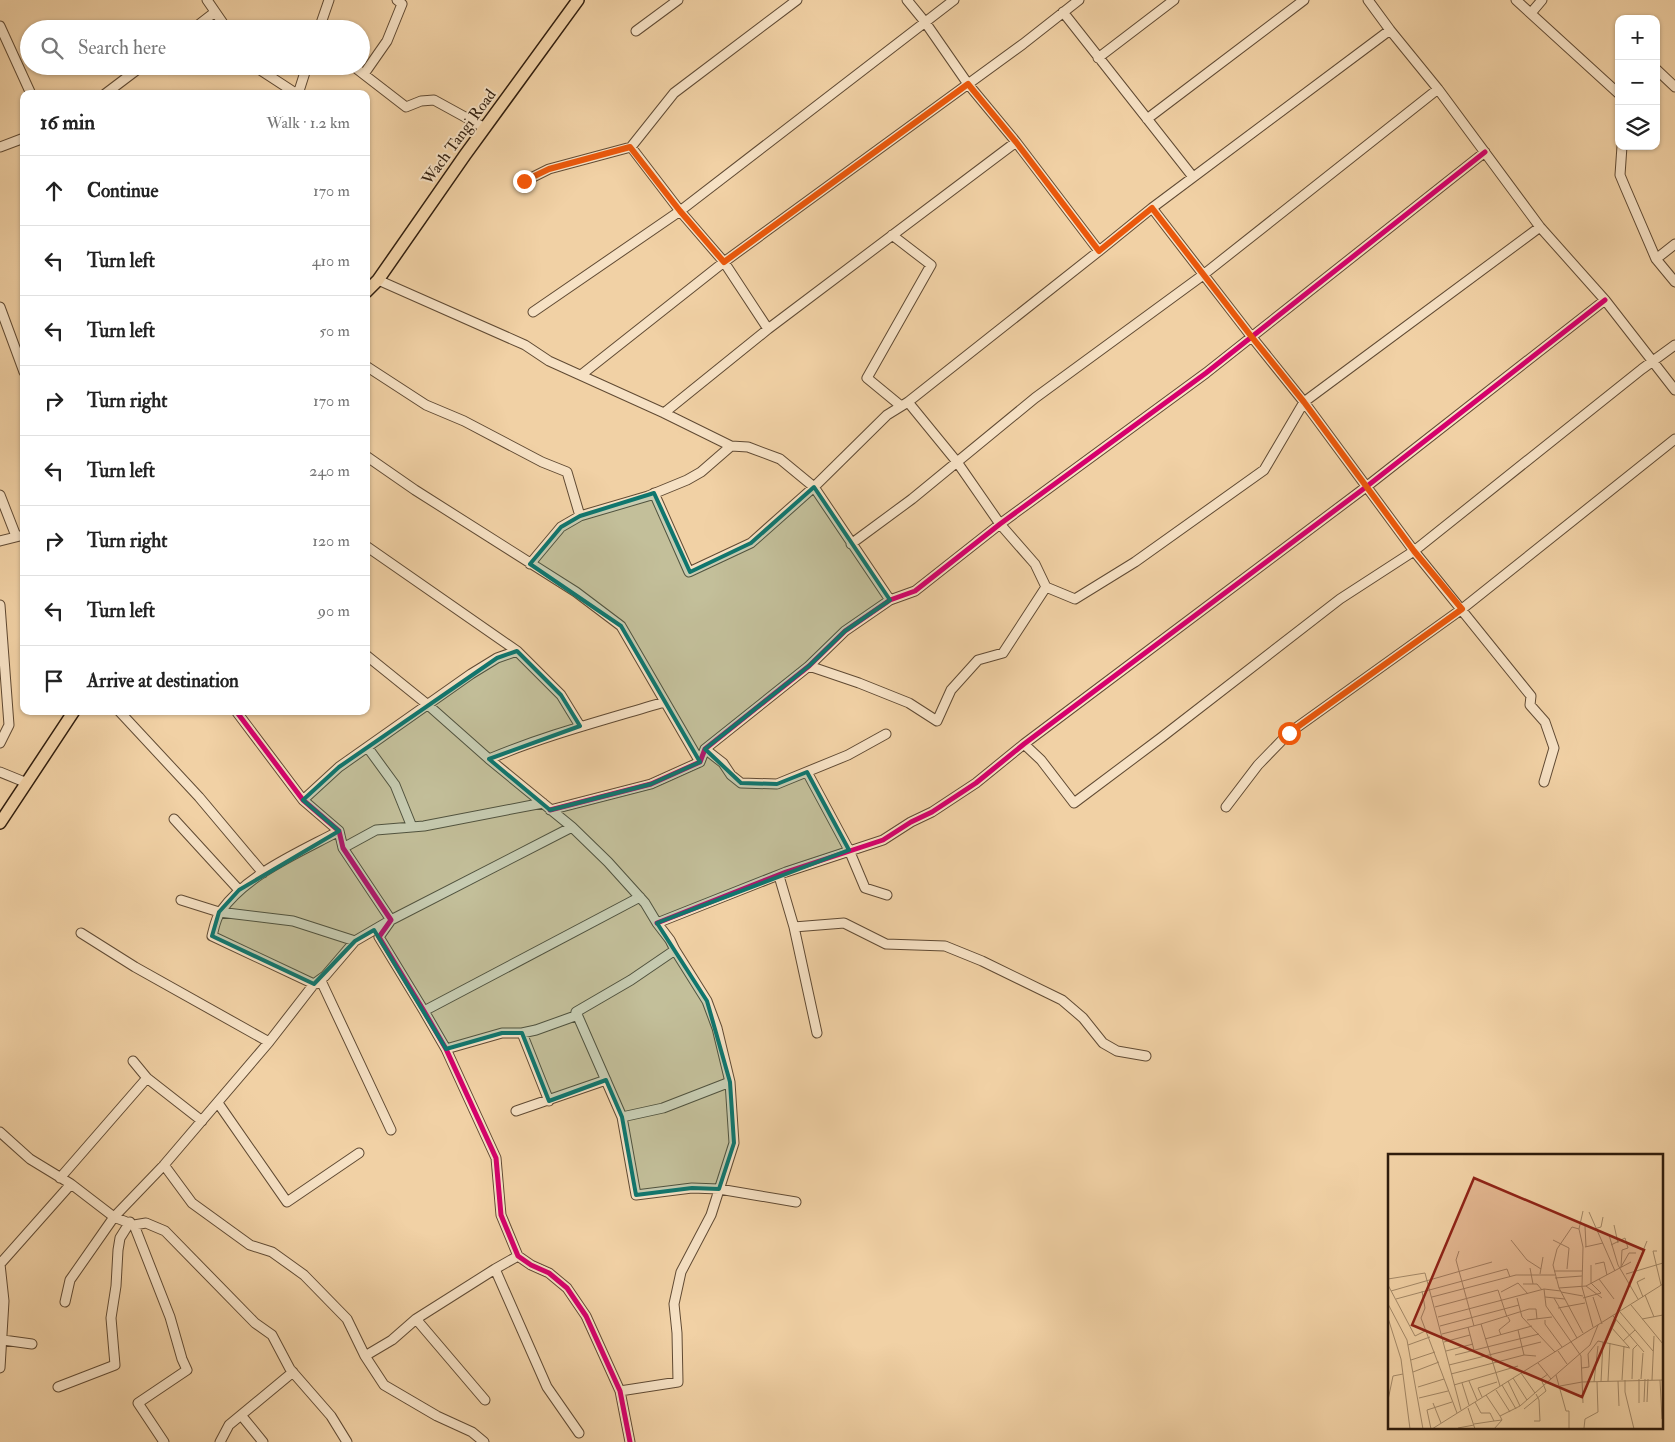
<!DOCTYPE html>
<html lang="en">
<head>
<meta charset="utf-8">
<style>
	:root { --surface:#fff; --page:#f2f2f2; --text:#222; --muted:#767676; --line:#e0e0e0 }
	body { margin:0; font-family:"IM FELL Double Pica",serif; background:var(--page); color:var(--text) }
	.controls { position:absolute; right:15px; top:15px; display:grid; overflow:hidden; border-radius:10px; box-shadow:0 1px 4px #0004 }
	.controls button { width:45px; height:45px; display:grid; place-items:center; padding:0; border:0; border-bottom:1px solid var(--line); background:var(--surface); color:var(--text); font:25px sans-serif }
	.stop { position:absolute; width:15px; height:15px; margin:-11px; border:4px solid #ea580c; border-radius:50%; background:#fff }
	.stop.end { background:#ea580c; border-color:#fff; box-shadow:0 1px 5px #0008 }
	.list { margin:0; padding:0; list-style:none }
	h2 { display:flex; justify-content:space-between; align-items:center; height:65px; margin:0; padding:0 20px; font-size:21px }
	h2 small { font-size:16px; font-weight:400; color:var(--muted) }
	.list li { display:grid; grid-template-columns:32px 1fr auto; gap:15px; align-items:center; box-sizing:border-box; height:70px; padding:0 20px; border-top:1px solid var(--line) }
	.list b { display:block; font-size:19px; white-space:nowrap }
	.list em { font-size:16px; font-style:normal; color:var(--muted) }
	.icon { flex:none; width:28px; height:28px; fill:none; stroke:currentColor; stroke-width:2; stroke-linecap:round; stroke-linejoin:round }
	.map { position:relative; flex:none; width:1675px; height:1442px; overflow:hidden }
	.search { position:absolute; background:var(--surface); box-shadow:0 1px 4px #0004; left:20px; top:20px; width:350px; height:55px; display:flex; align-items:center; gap:12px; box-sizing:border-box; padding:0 18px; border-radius:28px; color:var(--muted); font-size:19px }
	.panel { position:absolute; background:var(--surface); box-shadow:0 1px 4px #0004; left:20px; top:90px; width:350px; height:625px; border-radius:10px }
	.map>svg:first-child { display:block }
</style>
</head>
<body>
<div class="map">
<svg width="1675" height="1442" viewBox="0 0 1675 1442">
	<rect width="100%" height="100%" fill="#f1d1a5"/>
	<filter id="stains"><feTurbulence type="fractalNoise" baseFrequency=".004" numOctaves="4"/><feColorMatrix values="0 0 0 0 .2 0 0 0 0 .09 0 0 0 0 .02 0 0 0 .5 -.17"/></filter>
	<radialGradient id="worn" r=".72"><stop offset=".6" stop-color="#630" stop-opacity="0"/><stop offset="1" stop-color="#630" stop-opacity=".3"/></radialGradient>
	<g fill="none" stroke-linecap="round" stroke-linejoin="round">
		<g stroke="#604a33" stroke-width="11">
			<path id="minor" d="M207 0 227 29
				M907 0 925 22 968 84 1016 142 1099 251 1152 208 1390 30
				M1368 0 1390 30 1438 89 1540 227 1605 300 1675 390
				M1516 0 1619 94
				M1063 12 1193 177
				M1531 13 1542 0
				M0 26 31 94
				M193 29 215 12
				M319 29 329 0
				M636 31 678 0
				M1098 58 1174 0
				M254 66 297 94
				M353 66 406 107 421 101 434 100 485 128
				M1656 69 1675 87
				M364 74 387 41 402 4 397 0
				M105 94 142 66
				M298 94 307 66
				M1147 119 1304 0
				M1622 146 1620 175 1625 187 1656 259 1675 282
				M0 147 24 138
				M631 147 680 211 724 262 768 329
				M525 181 549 169 631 147 674 93 797 0
				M1152 208 1251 336 1304 402 1414 551 1531 696 1530 705 1545 722 1554 748 1544 782
				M892 235 931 265 867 378 901 406
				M1656 259 1675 244
				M378 280 525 345 549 361 664 413 731 446 748 447 780 459 814 487 890 600
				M0 307 24 372
				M533 312 680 211 954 0
				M366 366 426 405 464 421 542 462 567 472 580 516
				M581 375 724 262 1023 44 1079 0
				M908 402 957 462 1000 524 1035 564 1046 587 1075 599 1135 562 1264 470 1304 402 1540 227
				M664 413 768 329 1016 142
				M366 456 415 490 576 592 621 626 700 762
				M654 493 689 572 751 543 814 487 887 415 908 402 1099 251
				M0 495 16 536
				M0 541 24 535
				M851 544 912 499 1035 398 1203 275 1438 89
				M366 546 517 651 561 695 580 726
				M530 564 561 527 580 516 648 496 687 480 701 472 731 446
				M0 605 9 725 0 743
				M366 655 428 705 489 759 572 827 608 862 645 903 657 923 670 940 675 950 707 1001 717 1028 730 1082 734 1143 711 1215 681 1272 674 1304 677 1333 678 1382 620 1391
				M809 666 859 683 909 703 937 721 951 690 978 660 1003 653 1046 587
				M119 711 199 797 263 873
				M236 711 303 800 339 831 343 848 391 920 379 937 424 1011 446 1049 496 1158 501 1215 518 1256 531 1265 549 1273 567 1288 586 1316 620 1391 630 1442
				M1024 744 1041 760 1074 803 1162 737 1340 599 1414 551 1642 369 1675 345
				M368 748 395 785 412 827
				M705 749 723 763 731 775 741 783 777 784 848 755 886 734
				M489 759C546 735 605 720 664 702
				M0 772 27 783
				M807 772 849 850 865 888 887 895
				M303 800 339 767 471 674 497 658 517 651
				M1226 807 1258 765 1289 733 1462 609 1675 439
				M550 810 651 784 700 762 705 749 809 666 845 631 890 600 915 591 1000 524 1206 373 1485 152
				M174 819 239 890
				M339 831C300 852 247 874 221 911 216 917 214 928 212 936L314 984 322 983 391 1130
				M343 848 376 830 424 826 543 803
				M779 876 794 927 817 1033
				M181 900 219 912 293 921 355 941
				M657 923 786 872 883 840 911 822 932 812 976 783 1024 744 1366 487 1605 300
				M794 927 844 923 886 944 945 946 982 961 1062 1000 1083 1018 1103 1043 1117 1051 1146 1056
				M81 933 135 967 269 1042
				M424 1011 640 897
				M576 1012 622 1117 636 1195 692 1188 719 1189 796 1202
				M522 1033 549 1101
				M446 1049 502 1033H522L536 1030 575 1016 576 1012 631 980 675 950
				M133 1061 147 1078 202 1121
				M218 1103 287 1202 359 1153
				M516 1111 606 1080
				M622 1117 663 1108 730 1082
				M0 1132 30 1159 71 1184 114 1217 134 1225 146 1223 165 1231 255 1323 272 1335 290 1369 331 1416 347 1442
				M164 1165 192 1203 250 1245 272 1252 304 1275 347 1319 365 1356 384 1385 437 1416 472 1432 484 1442
				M60 1178 147 1078
				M134 1225 170 1317 182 1359 187 1370 138 1403 164 1442
				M495 1269 547 1387 579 1433
				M65 1302 70 1280 114 1217 164 1165 269 1042 314 984 325 976 355 941 391 920 572 827
				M416 1319 485 1400
				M3 1340 32 1344
				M365 1356 392 1340 416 1319 495 1269 518 1256
				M0 1368 4 1301 0 1264 71 1184
				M58 1387 115 1365 111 1318 116 1286 118 1250 120 1238 130 1222
				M241 1415 263 1442
				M220 1442 229 1425 293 1372"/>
		</g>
		<g stroke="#301d0d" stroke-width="14">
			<path id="major" d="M366 292 378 280 465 155 578 0
				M0 823 74 711"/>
		</g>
		<use href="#minor" stroke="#f6e1c4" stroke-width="9"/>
		<use href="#major" stroke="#f1d1a5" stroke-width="11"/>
		<g stroke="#f6e1c4" stroke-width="8">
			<path id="cycleway" d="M236 711 303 800 339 831 343 848 391 920 379 937 424 1011 446 1049 496 1158 501 1215 518 1256 531 1265 549 1273 567 1288 586 1316 620 1391 630 1442
				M550 810 651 784 700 762 705 749 809 666 845 631 890 600 915 591 1000 524 1206 373 1485 152
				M657 923 786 872 883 840 911 822 932 812 976 783 1024 744 1366 487 1605 300"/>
		</g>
		<use href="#cycleway" stroke="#d6006c" stroke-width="5"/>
	</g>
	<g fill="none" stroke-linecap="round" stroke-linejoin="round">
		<path stroke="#ea580c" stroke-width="6" d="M524 181 549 169 630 147 680 211 724 262 968 84 1016 142 1099 251 1152 208 1251 336 1304 402 1414 551 1462 609 1289 733"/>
	</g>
	<path fill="#0f766e" fill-opacity="0.2" stroke="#0f766e" stroke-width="4" stroke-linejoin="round" d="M814 487 890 600 845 631 809 666 705 749 741 783 777 784 807 772 849 850 657 923 707 1001 730 1082 734 1143 719 1189 692 1188 636 1195 622 1117 606 1080 549 1101 522 1033H502L446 1049 374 930 355 941 314 984 212 936 219 912 239 890 339 831 303 800 339 767 497 658 517 651 561 695 580 726 489 759 550 810 651 784 700 762 621 626 530 564 561 527 580 516 654 493 690 572 751 543Z"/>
	<g text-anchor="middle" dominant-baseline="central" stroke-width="4" stroke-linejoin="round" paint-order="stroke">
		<g font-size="16" fill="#301d0d" stroke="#f6e1c4">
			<text transform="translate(459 137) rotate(-54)">Wach Tangi Road</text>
		</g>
	</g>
	<g transform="translate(1388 1154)">
		<rect width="275" height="275" fill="#f1d1a5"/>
		<path fill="none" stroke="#a48968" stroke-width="1" d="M195 57 191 75 195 93 194 133 205 173M201 58 227 117M226 71 230 89M197 72 198 93M191 75 184 73 169 95 165 111 171 134 195 179M206 75 213 73 215 63M221 81 230 111 250 145M123 86 139 106 153 115M165 86 181 94 179 115M223 91 237 84M197 93 215 89M71 97 68 106 86 172M269 97H265L273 131M207 110 216 108 219 121M233 113 234 96 240 94 237 84M233 113 241 99H248M142 114 145 130M248 114 259 87M166 117H194M152 120 155 103M238 120 275 109M167 124 194 122M0 125 37 119 73 256M211 125 226 145M135 130H149L154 136M0 131 27 182 39 176M198 132 214 144M171 134 198 132 243 108M156 135 158 152 193 202 195 249M3 137 104 108M34 137 37 154 33 164 69 259M113 138 130 129 140 140M173 138 195 142M257 141 266 163M44 143 128 121H167M157 143 177 145M205 143 214 170M255 143 249 128 257 124M129 144 134 163 167 198M166 144 189 184M195 144 213 139 203 129V111M8 145 119 115 122 123M0 150 19 186 35 275M243 151 275 190M47 153 110 136 119 163M170 154 197 149M232 158 265 197M225 162 256 198M50 163 156 135 173 137M0 164 13 205 22 275M254 165 275 161M139 166 164 163M157 166V170L174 193M93 170 141 155H148L149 165M52 172 131 151M80 173 86 196M223 173 241 193M130 176 136 201M54 180 93 170 112 232M113 181 111 176 122 167 120 163M97 185 144 172M235 187 247 176M56 188 82 181M218 188 228 166M20 191 42 183M58 197 85 190M170 197 179 210M67 201 151 180M23 206 47 198M150 209 163 225M61 211 153 188M194 214 201 213 200 200 210 187 242 194M25 218 51 208M133 219 147 239M63 220 136 201 148 202M168 221 178 257H181V275M125 224 139 246M244 225 245 195 249 191M253 225 255 199M234 226 236 192M237 226V238L246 275M264 226 266 182M272 226 274 265M81 227 89 246M120 227 132 252M220 227 222 189M230 227 231 252M206 228 210 192M213 228 215 188M74 229 81 251M66 231 130 212M114 231 128 255M172 232 194 228 275 226M30 233 56 225M108 236 122 258M98 241 112 262M94 243 90 234 109 228M31 244 60 237M0 246 5 222 15 220M87 248 93 259H102L106 267 114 266M256 248 257 225M259 248 260 225M45 249 53 269M251 249V225M80 254 87 275M136 255 158 237 153 225 160 220M146 267H152L151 246 148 240M86 270 106 267M70 274 86 271M196 274 197 265 210 258 209 228M43 275 39 256 64 248M44 275 275 130M106 275 114 266 112 262 132 252 202 191 210 171"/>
		<path fill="#8f2418" fill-opacity="0.15" stroke="#8f2418" stroke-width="2.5" d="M86 24 256 96 194 243 24 171Z"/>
		<rect width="275" height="275" fill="none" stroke="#301d0d" stroke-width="2.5"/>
	</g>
	<rect width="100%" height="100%" filter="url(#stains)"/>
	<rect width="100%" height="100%" fill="url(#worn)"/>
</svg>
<div class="controls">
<button>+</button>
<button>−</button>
<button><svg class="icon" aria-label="layers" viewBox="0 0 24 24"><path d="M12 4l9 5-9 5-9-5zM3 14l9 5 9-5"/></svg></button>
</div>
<div class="stop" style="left:1289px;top:733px"></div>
<div class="stop end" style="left:524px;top:181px"></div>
<div class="search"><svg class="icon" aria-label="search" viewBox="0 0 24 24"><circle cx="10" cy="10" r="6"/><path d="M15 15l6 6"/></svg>Search here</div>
<section class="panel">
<h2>16 min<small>Walk · 1.2 km</small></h2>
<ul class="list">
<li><svg class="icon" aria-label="ahead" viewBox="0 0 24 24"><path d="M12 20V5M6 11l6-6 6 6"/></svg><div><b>Continue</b></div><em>170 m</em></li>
<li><svg class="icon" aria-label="left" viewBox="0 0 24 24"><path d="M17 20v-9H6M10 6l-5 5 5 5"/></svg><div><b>Turn left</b></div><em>410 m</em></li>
<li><svg class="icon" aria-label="left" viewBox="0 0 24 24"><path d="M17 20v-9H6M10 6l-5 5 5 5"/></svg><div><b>Turn left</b></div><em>50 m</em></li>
<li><svg class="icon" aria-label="right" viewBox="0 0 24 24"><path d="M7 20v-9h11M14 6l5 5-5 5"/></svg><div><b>Turn right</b></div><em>170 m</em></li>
<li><svg class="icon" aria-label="left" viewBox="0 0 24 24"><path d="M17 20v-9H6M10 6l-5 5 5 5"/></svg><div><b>Turn left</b></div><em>240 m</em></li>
<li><svg class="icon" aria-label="right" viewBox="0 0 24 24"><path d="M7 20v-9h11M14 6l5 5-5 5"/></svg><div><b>Turn right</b></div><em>120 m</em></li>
<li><svg class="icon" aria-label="left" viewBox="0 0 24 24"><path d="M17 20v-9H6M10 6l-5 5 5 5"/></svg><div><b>Turn left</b></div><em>90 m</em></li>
<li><svg class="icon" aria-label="arrive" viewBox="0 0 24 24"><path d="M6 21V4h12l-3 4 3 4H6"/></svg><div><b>Arrive at destination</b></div></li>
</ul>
</section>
</div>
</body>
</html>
